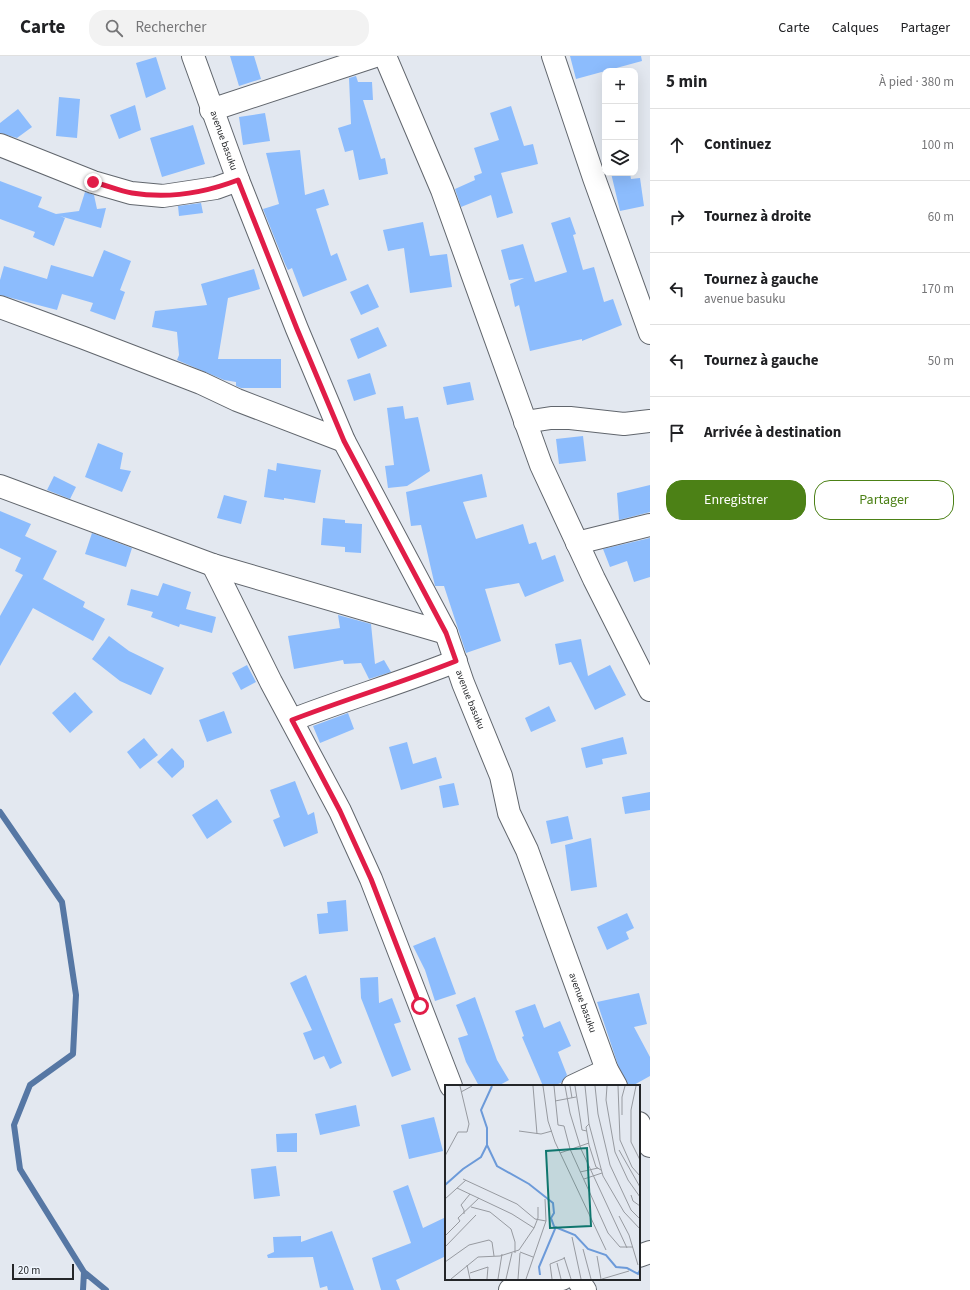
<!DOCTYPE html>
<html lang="fr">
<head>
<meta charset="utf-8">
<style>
	:root { --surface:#fff; --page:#f2f2f2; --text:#202124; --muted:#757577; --line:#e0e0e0; --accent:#4c8116 }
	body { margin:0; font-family:"Source Sans 3",sans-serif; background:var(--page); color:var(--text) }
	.controls { position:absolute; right:12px; top:12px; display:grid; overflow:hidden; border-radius:8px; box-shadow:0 4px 16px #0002 }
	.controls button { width:36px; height:36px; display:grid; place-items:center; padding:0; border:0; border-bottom:1px solid var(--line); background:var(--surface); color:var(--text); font:20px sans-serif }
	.scale { position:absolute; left:12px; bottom:10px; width:62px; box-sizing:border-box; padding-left:4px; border:2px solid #242629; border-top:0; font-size:11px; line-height:14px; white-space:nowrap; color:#242629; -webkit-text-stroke:3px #f0f6fe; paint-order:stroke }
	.stop { position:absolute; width:12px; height:12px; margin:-9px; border:3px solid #e11d48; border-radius:50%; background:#fff }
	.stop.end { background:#e11d48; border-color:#fff; box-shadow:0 1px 4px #0008 }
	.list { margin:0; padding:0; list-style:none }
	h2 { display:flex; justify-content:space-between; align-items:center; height:52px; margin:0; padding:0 16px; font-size:17px }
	h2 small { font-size:13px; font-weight:400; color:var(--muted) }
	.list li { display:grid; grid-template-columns:26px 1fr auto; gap:12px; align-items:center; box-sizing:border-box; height:72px; padding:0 16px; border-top:1px solid var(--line) }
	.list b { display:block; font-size:15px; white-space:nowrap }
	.list p { margin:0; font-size:13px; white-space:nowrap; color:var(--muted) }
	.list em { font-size:13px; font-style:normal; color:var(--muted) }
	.actions { display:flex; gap:8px; padding:12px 16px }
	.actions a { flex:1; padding:9px 0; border:1px solid var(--accent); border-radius:16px; text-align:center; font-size:14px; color:var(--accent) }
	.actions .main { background:var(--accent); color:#fff }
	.icon { flex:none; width:22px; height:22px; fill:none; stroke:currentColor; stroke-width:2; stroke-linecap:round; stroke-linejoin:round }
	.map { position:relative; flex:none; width:650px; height:1234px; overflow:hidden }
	header { display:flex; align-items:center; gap:24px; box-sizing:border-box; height:56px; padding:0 20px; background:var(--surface); border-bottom:1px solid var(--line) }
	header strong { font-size:19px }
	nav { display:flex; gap:22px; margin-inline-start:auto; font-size:14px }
	.search { width:280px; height:36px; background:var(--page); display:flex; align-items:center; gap:10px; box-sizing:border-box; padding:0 14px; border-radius:16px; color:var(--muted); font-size:15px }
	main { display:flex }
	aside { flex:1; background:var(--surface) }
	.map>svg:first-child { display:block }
</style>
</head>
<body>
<header>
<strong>Carte</strong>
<div class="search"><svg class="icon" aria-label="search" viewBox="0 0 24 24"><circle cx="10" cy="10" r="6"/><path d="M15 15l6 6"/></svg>Rechercher</div>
<nav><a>Carte</a><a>Calques</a><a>Partager</a></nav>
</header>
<main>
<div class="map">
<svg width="650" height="1234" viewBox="0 0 650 1234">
	<rect width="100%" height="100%" fill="#e3e8f0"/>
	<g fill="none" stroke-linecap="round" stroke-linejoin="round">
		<path stroke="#5677a4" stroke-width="6" d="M0 756 62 846 76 939 73 998 30 1029 14 1069 20 1113 84 1216 83 1234
			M84 1216 106 1234"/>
	</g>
	<path fill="#8cbcfd" d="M230 0H254L261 23 239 30Z
		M570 0H641L642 5 576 23Z
		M156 1 166 33 146 42 136 7Z
		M356 20 358 26H372L373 44H363L381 103 385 102 388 118 359 124 353 94 345 96 338 72 351 68 349 22Z
		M59 41 80 43 77 82 56 80Z
		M135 49 141 74 119 83 110 59Z
		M511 50 524 90 533 88 538 108 501 117 513 157 497 162 491 139 461 151 455 133 475 124 474 120 482 117 474 92 499 84 490 57Z
		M18 53 32 71 17 82 0 77V67Z
		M265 57 270 85 243 89 239 61Z
		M193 69 205 108 162 121 150 82Z
		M300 94 305 139 324 133 329 149 316 153 331 200 337 197 347 224 303 241 292 212 288 214 285 208 263 153 279 148 266 97Z
		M611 117H630L631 123 640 122 644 150 620 155Z
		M0 125 42 141 38 151 56 158 79 155 85 136 94 139 97 153 106 152 101 172 60 160 65 162 54 190 33 181 35 176 0 163Z
		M201 147 203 157 179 160 178 150Z
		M570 161 576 178 573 179 583 214 594 211 604 246 613 243 622 269 582 285V283L530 295 519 249 515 251 510 228 524 222 509 224 501 194 523 188 535 226 567 216 551 167Z
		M423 166 430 200 447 198 452 231 410 237 404 192 388 195 383 174Z
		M104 194 131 205 120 234 125 236 115 264 90 255 93 247 62 238 57 254 0 239V224L4 210 47 223 51 209 93 221Z
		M254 213 260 233 228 242 218 303H281V332H241L236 330V326L224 324 177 304 179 299 177 276 152 271 155 255 207 249 201 228Z
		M368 228 379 251 361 259 350 236Z
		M378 271 387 290 358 303 350 283Z
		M370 317 376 338 354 345 347 324Z
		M470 326 474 344 447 349 443 331Z
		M403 350 405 363 418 361 430 415 407 430 388 432 385 410 394 409 387 352Z
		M583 380 586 405 559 408 556 383Z
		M98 387 123 397 120 413 131 415 122 436 85 421Z
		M277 407 321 414 315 447 284 442V444L264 441 268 413 276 415Z
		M482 418 487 441 463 446 476 483 523 468 529 488 536 486 542 504 555 499 564 525 525 541 519 527 485 533 501 585 466 597 444 530H435L421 469 411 470 406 436Z
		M54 420 76 431 70 443 47 434Z
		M650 429V456L619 464 617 437Z
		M224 439 247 445 241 468 217 462Z
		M0 455 31 468 25 480 57 495 43 523 85 546 83 551 105 563 93 585 33 552 0 610V560L23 519 15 515 21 502 0 492Z
		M323 462 345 464V467L362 468 361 497 345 496V491L321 489Z
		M92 477 132 492 126 511 85 498Z
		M650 482V521L634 526 627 505 610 511 603 493Z
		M163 527 191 536 186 553 216 561 212 577 180 568 179 571 151 561 153 556 127 549 131 533 158 540Z
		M338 559 371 568 375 608 384 604 391 616 369 623 361 607 344 608 343 604 294 613 288 580 340 572Z
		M109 580 129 595 164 612 151 639 120 625 92 603Z
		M581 583 588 620 610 609 626 639 595 654 571 606 559 609 555 588Z
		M247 609 256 626 241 634 232 617Z
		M75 636 93 656 70 677 52 657Z
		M549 650 556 665 531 676 525 662Z
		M224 655 232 677 207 686 199 664Z
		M348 657 354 673 320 687 313 670Z
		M623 681 627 698 602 703 603 708 586 712 581 692Z
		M144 682 158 699 140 713 127 696Z
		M407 686 413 708 436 701 442 722 401 734 389 691Z
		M172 692 184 705V711L172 722 157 706Z
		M295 725 308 759 314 756 318 777 284 791 273 764 280 761 270 734Z
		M454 727 459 749 443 752 439 730Z
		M650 736V754L625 758 622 741Z
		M217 743 232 766 207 783 192 759Z
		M568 760 573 783 551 788 546 765Z
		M591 782 597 831 571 835 565 789Z
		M346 844 348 875 319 878 317 858 328 857 327 846Z
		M627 857 634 872 626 876 629 883 607 894 597 871Z
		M435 881 456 938 435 945 425 914 413 890Z
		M306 919 342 1007 330 1013 324 1000 314 1004 303 977 312 974 290 927Z
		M378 921 379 947 392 942 401 966 394 968 411 1014 392 1021 361 942 360 922Z
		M639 937 647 968 634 971 650 1001V1020L632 1030H628L618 1009 597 946Z
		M475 941 497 1004 509 1024 498 1030H479L466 1006 458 982 468 979 456 949Z
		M535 948 544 972 560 965 571 990 558 996 567 1019 561 1027 552 1030H543L522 981 524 980 515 955Z
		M356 1049 360 1070 320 1079 315 1058Z
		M434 1061 443 1095 409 1103 401 1069Z
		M297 1077V1096H277L276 1078Z
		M276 1110 280 1140 254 1143 251 1113Z
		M408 1129 423 1172 446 1161V1200L396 1224 400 1234H381L372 1202 411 1187 393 1135Z
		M332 1175 354 1234H328L327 1230 320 1232 313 1201 268 1202 267 1199 274 1196 273 1181 301 1180V1186Z"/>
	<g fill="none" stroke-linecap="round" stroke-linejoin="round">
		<g stroke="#61666d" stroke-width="24">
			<g id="minor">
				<path id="s1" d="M193 0 238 124 297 273 344 385 446 577 463 627 501 720 509 757 527 794 607 1014 616 1030"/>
				<path d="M385 0 442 134 541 409 594 523 650 634"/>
				<path d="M553 0 594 122 650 277"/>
				<path d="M211 54 375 0"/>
				<path d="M0 89 93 126 131 137 163 140 216 132 238 124"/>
				<path d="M0 251 84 282 201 327 237 344 344 385"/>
				<path d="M525 366 551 362H570L624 368 650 365"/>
				<path d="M0 430 213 509 446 577"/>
				<path d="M577 487 650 469"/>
				<path d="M213 509 271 626 340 755 371 823 451 1030"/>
				<path d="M292 664C346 643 401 627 456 605"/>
				<path d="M573 1030 607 1014"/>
				<path d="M639 1067 650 1090"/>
				<path d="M639 1200 650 1196"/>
				<path d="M577 1223 585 1234"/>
				<path d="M510 1234 562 1223"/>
			</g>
		</g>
		<use href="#minor" stroke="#fff" stroke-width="22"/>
	</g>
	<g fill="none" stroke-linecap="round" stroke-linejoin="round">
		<path stroke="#e11d48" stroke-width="5" d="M93 126C106 129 119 135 132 137 168 143 204 137 238 124L297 273 344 385 446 577 456 605C401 627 346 643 292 664L340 755 371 823 420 950"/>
	</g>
	<g text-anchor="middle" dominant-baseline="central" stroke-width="3" stroke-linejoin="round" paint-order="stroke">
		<g font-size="10" fill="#242629" stroke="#f0f6fe">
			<text stroke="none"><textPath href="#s1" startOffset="90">avenue basuku</textPath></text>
			<text stroke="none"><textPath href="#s1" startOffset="702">avenue basuku</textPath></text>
			<text stroke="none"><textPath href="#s1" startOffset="1026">avenue basuku</textPath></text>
		</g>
	</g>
	<g transform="translate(445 1029)">
		<rect width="195" height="195" fill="#e3e8f0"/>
		<path fill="none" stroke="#6c9ad9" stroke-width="2" d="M42 60 52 81 84 99 108 118 109 128 106 133 110 144 94 182 95 190M0 100 18 84 36 72 42 60V43L36 25 47 1M110 142 130 150 143 164 161 170 171 182 182 183 193 189 195 185"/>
		<path fill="none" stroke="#979aa0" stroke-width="1" d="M88 1 92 49M98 1 103 36 110 57 161 165M109 1 113 40 119 41 125 64 163 148 175 162H188M120 1 125 28 136 64 182 163M125 1 127 13M130 1 137 45 142 46M140 1 144 39 158 91 179 127 195 144M150 1 153 29 165 80 186 125 195 134M162 1 161 15 170 67 183 95 195 112M173 1 175 55 187 82 195 91M191 1 186 25V57L195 75M16 7 27 1M110 16 131 12M177 30V12L180 1M195 33V47M144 39 141 42 144 60 151 82 156 85M74 46 96 49 107 46M174 65 195 102M115 68 144 58M0 71 13 47H22L24 39 15 1M135 87 153 83M18 94 72 119 90 134 101 136M139 94 157 88M12 103 67 129 89 143M186 110 188 116 195 121M0 114 21 95M26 122 45 127 66 144 70 157V168M19 129V125L16 120 25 109M174 131 184 150 193 180M0 151 15 136 13 133 34 113M127 152 136 194M0 162 31 130M138 164 146 194M75 167 88 172M152 171 156 194M119 172 126 194M0 177 24 160 44 155 47 157 49 171M112 178 116 194M22 180 25 194M25 188 43 182 42 194M6 194 33 172 55 171 74 165 89 143 93 133V122M53 194 57 169M61 194 67 168M73 194 75 168M81 194 101 136 100 114M107 194 105 179 120 173M157 194 184 186"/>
		<path fill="#0f766e" fill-opacity="0.15" stroke="#0f766e" stroke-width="2" d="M142 63 146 141 105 143 101 66Z"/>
		<rect width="195" height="195" fill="none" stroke="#242629" stroke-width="2"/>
	</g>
</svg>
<div class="controls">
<button>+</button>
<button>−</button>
<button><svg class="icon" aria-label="layers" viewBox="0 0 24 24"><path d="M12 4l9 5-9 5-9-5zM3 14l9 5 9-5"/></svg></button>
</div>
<div class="scale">20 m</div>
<div class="stop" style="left:420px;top:950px"></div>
<div class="stop end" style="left:93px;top:126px"></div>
</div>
<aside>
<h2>5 min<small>À pied · 380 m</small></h2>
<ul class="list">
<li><svg class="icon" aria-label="ahead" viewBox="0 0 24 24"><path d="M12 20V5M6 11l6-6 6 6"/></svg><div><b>Continuez</b></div><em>100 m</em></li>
<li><svg class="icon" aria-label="right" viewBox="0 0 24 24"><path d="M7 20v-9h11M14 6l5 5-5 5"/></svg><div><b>Tournez à droite</b></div><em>60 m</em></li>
<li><svg class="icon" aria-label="left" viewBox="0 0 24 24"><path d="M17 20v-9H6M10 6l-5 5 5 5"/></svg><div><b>Tournez à gauche</b><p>avenue basuku</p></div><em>170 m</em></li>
<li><svg class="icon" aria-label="left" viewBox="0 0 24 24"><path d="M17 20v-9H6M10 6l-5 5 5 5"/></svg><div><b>Tournez à gauche</b></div><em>50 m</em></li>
<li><svg class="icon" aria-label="arrive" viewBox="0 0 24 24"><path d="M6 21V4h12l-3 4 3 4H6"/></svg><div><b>Arrivée à destination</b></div></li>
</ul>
<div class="actions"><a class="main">Enregistrer</a><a>Partager</a></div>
</aside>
</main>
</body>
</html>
